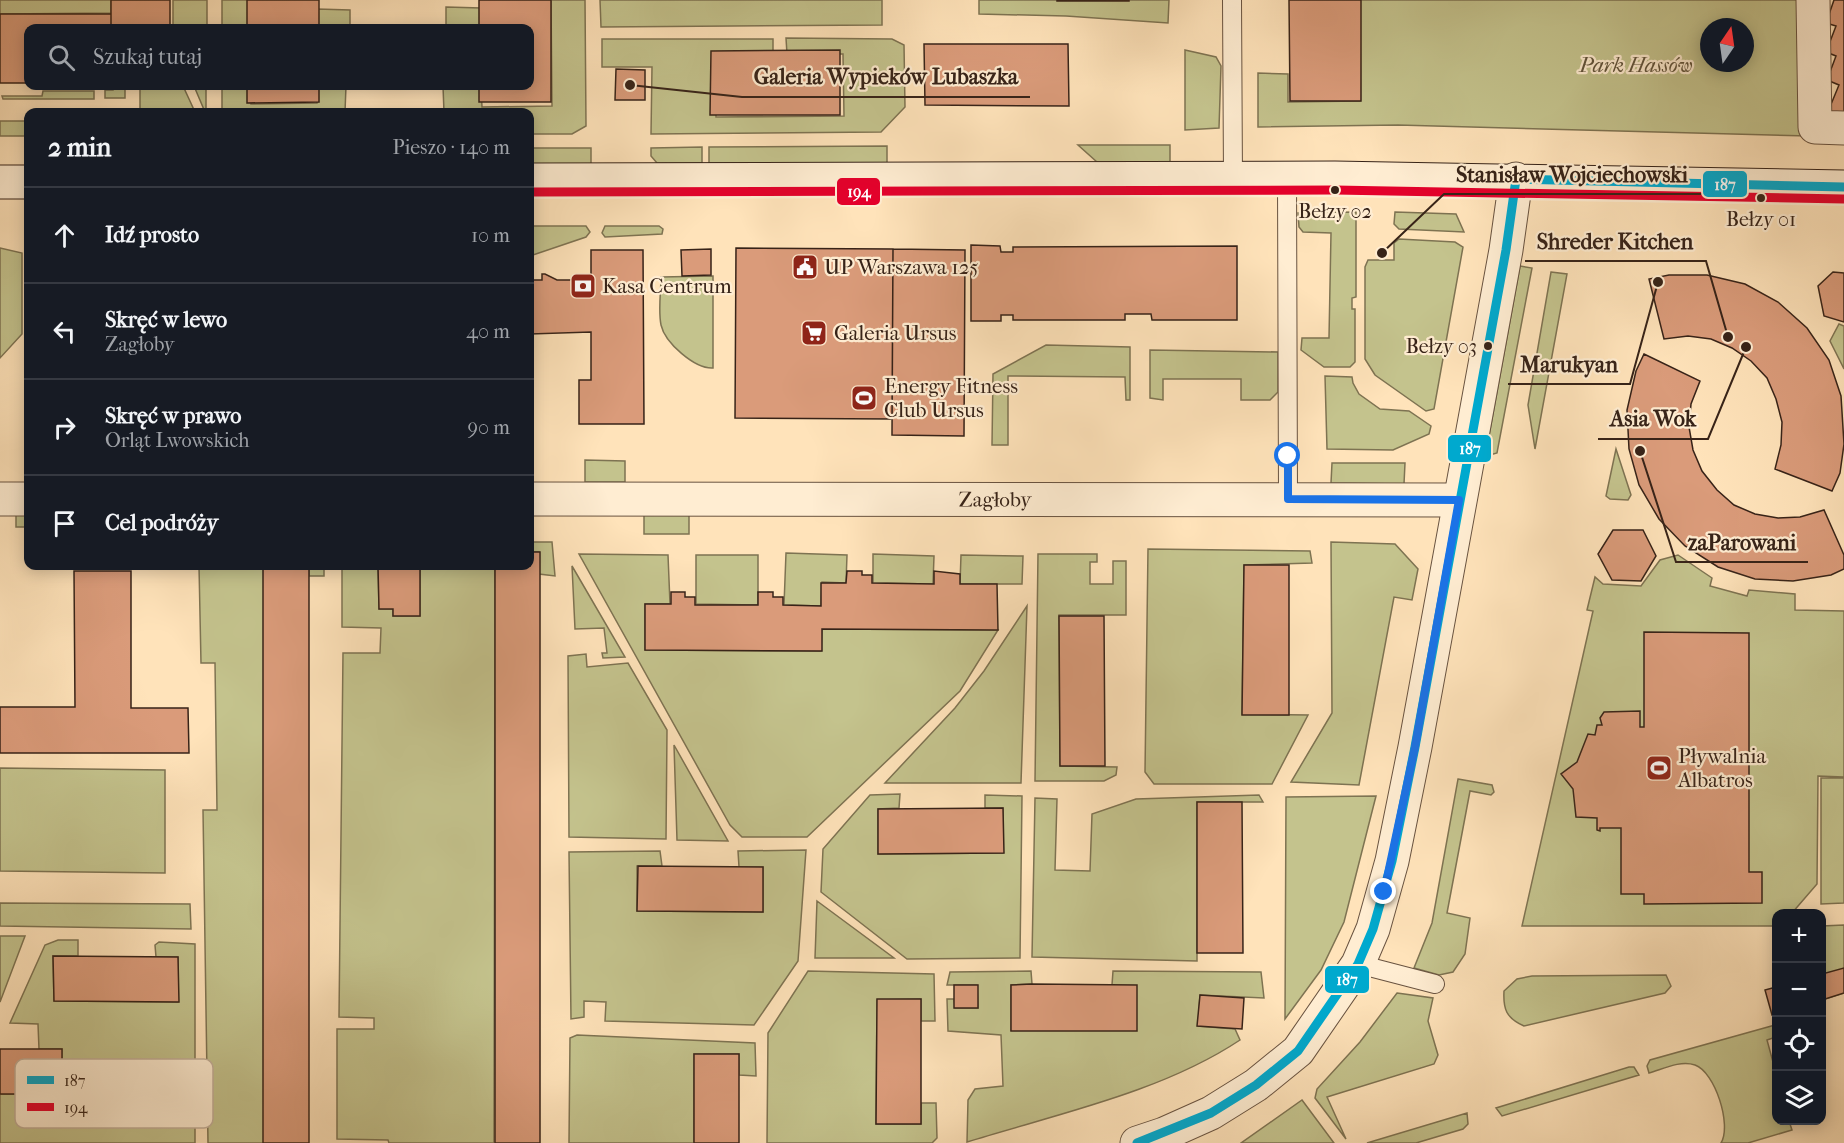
<!DOCTYPE html>
<html lang="pl">
<head>
<meta charset="utf-8">
<style>
	:root { --surface:#171b24; --page:#242831; --text:#f1f3f6; --muted:#9ea1a6; --line:#363941 }
	body { margin:0; font-family:"IM FELL French Canon",serif; background:var(--page); color:var(--text) }
	.controls { position:absolute; right:18px; bottom:18px; display:grid; overflow:hidden; border-radius:12px; box-shadow:0 3px 15px #0003 }
	.controls button { width:54px; height:54px; display:grid; place-items:center; padding:0; border:0; border-bottom:2px solid var(--line); background:var(--surface); color:var(--text); font:30px sans-serif }
	.compass { position:absolute; left:1700px; top:18px; width:54px; height:54px; border-radius:50%; background:var(--surface); box-shadow:0 3px 15px #0003; rotate:13deg }
	.stop { position:absolute; width:18px; height:18px; margin:-14px; border:4px solid #1a73e8; border-radius:50%; background:#fff }
	.stop.end { background:#1a73e8; border-color:#fff; box-shadow:0 2px 6px #0008 }
	.list { margin:0; padding:0; list-style:none }
	h2 { display:flex; justify-content:space-between; align-items:center; height:78px; margin:0; padding:0 24px; font-size:26px }
	h2 small { font-size:20px; font-weight:400; color:var(--muted) }
	.list li { display:grid; grid-template-columns:39px 1fr auto; gap:18px; align-items:center; box-sizing:border-box; height:96px; padding:0 24px; border-top:2px solid var(--line) }
	.list b { display:block; font-size:22px; white-space:nowrap }
	.list p { margin:0; font-size:20px; white-space:nowrap; color:var(--muted) }
	.list em { font-size:20px; font-style:normal; color:var(--muted) }
	.icon { flex:none; width:33px; height:33px; fill:none; stroke:currentColor; stroke-width:2; stroke-linecap:round; stroke-linejoin:round }
	.map { position:relative; flex:none; width:1844px; height:1143px; overflow:hidden }
	.search { position:absolute; background:var(--surface); box-shadow:0 3px 15px #0003; left:24px; top:24px; width:510px; height:66px; display:flex; align-items:center; gap:15px; box-sizing:border-box; padding:0 21px; border-radius:12px; color:var(--muted); font-size:22px }
	.panel { position:absolute; background:var(--surface); box-shadow:0 3px 15px #0003; left:24px; top:108px; width:510px; height:462px; border-radius:12px }
	.map>svg:first-child { display:block }
</style>
</head>
<body>
<div class="map">
<svg width="1844" height="1143" viewBox="0 0 1844 1143">
	<rect width="100%" height="100%" fill="#ffe3ba"/>
	<filter id="stains"><feTurbulence type="fractalNoise" baseFrequency=".00333" numOctaves="4"/><feColorMatrix values="0 0 0 0 .2 0 0 0 0 .09 0 0 0 0 .02 0 0 0 .5 -.17"/></filter>
	<radialGradient id="worn" r=".72"><stop offset=".6" stop-color="#630" stop-opacity="0"/><stop offset="1" stop-color="#630" stop-opacity=".3"/></radialGradient>
	<path fill="#c4c38d" stroke="#7e7352" stroke-width="1.5" fill-rule="evenodd" d="M0 0H111V13L0 14Z
		M173 0H207V28H173Z
		M222 0H250V28H222Z
		M551 0H585L586 126 572 134H530V112H444L443 86H481L482 107 552 106Z
		M600 0H882V25L601 27Z
		M979 0H1169L1168 23 1066 16 979 14Z
		M1360 0H1804L1808 136 1398 125 1258 127V73L1288 74V102L1360 101ZM1709 27H1745V63H1709Z
		M446 7 481 8V28H446Z
		M317 9 350 10V28H317Z
		M786 38 892 39 904 45 905 107 881 132 651 134 652 67H602V39H773V54L715 55 716 117 844 116 843 54H787Z
		M1185 50 1216 57 1221 66 1219 128 1185 130Z
		M113 86H125V98H105V90H113Z
		M140 86H183L195 112H140Z
		M194 86H206V112H205Z
		M222 86H251V104L317 103V86H346L345 112H222Z
		M43 91H94V99H3L2 96H42Z
		M0 121H28V136H0Z
		M1078 145H1170V162H1097Z
		M887 146V163H709V147Z
		M702 147V163H657L651 156V148Z
		M530 148H591V164H530Z
		M1356 212V297L1352 298V309H1355V362L1350 367H1324L1301 350 1302 338H1329L1331 233 1303 232 1299 227 1298 213Z
		M1395 212 1456 214 1464 232 1399 229 1394 224Z
		M530 226H586L590 232 586 237 530 256Z
		M605 226H659L663 229 662 234 605 237 602 233Z
		M1399 239 1455 242 1463 247 1434 409 1426 411 1375 375 1365 359V267L1368 260H1394V243Z
		M0 248 22 253V334L0 358Z
		M1520 266 1532 268 1497 453 1490 455 1486 452Z
		M1551 272 1567 274 1535 449 1528 405Z
		M713 276V368C695 369 665 343 661 325 658 310 661 292 661 277Z
		M1839 324 1844 326V369L1830 341Z
		M1046 345 1130 347V400H1126L1125 377 1008 376V445H992L993 374Z
		M1150 350 1278 352V392L1270 400H1241V379H1163V400L1150 398Z
		M1325 376 1352 377 1353 383 1359 394 1380 409 1409 411 1431 426 1429 434 1393 450 1327 449Z
		M1616 449 1631 495 1628 500 1610 499 1606 496Z
		M585 460 625 461V482H585Z
		M1332 463H1405L1404 484 1331 483Z
		M16 515H28V527H16Z
		M644 515H689V534H644Z
		M530 542H552L555 576 539 574V552H530Z
		M1331 542 1395 544 1418 569 1412 600 1394 597 1359 785 1291 782 1332 713Z
		M1148 549 1310 551 1312 563 1244 565 1242 714 1308 715 1272 784H1154L1145 772Z
		M786 553 847 555 846 583 822 582 821 606 784 605Z
		M579 554 668 555 670 604H645V650L821 651 822 629 998 630 960 691 807 837H742L730 825Z
		M873 554 934 556 933 584 873 583Z
		M1038 554H1097V562H1090V584H1113V561H1126V615H1059L1060 766 1117 767 1116 775 1104 781H1035Z
		M696 555H758V605L696 604Z
		M961 555 1023 556 1022 584H960Z
		M1678 555 1712 578 1710 586 1747 596 1749 590 1795 594V610L1844 611V777L1818 776 1817 884 1792 913 1776 914V926H1522L1593 611 1587 610 1595 577 1603 584 1641 586 1660 560Z
		M199 566H265L264 1143H208L203 810H217L215 663H201Z
		M309 566H324V576H309Z
		M342 566H378L379 609H393V616H420V566H495L494 1143H389L388 1140 337 1139V1029H374V1018L339 1017 343 653H380L381 628 342 627Z
		M572 566 625 657 603 658 602 653H607L604 628 575 629Z
		M1027 606 1021 783H885L955 708 984 671Z
		M586 654 587 667 628 663 667 730 666 839 569 837 568 656Z
		M674 745 728 841 677 840Z
		M0 768 165 770V873L0 871Z
		M1844 778V903L1821 904V778Z
		M1458 779 1492 785 1494 792 1491 795 1470 791 1447 913 1470 918 1465 954 1453 972 1439 975 1414 968 1432 923Z
		M900 794 899 808 878 809V854L1003 853V808H985V795L1022 796 1020 958 907 959 821 892 823 849 870 795Z
		M1259 795 1263 802H1197V961L1032 957 1035 798 1057 799 1055 870 1090 871 1092 814 1136 799Z
		M1376 796 1344 922 1321 970 1285 1019 1286 797Z
		M806 850 798 961 754 1025 605 1021 606 1002 584 1001V1017L571 1019 569 852 660 851 662 866H637V911L763 912V867H739L738 851Z
		M817 901 894 958H815Z
		M0 903 190 904 191 929 0 926Z
		M1844 925V993L1822 1000V926Z
		M0 936H25L0 1002Z
		M58 940H78V956H53L54 1001 178 1002V957H156L155 945 159 942 195 944V1143H0V1094H61L62 1049H39L38 1024 10 1023 45 945Z
		M808 971 934 974 935 1021H921V999L877 1000 876 1124H921V1103H936L937 1138 932 1143H767L768 1033Z
		M1031 971 1032 984 1011 985V1030L1112 985 1113 971 1261 972 1264 998 1200 995 1198 1026 1235 1029 1240 1040C1162 1092 1057 1114 967 1142L968 1100 975 1089 1003 1086 1001 1035 948 1031 947 999H954L955 1008H978L977 985H947L950 972Z
		M1666 975 1671 986 1665 993 1524 1026C1506 1018 1503 1009 1504 991L1517 979 1532 976Z
		M1397 993 1433 998 1428 1021 1438 1055 1434 1064 1327 1097 1346 1139 1315 1098 1317 1089 1360 1042Z
		M1775 1025 1776 1037 1767 1040 1776 1073V1120L1789 1121 1792 1130 1748 1143H1721C1732 1125 1715 1072 1695 1065 1680 1060 1663 1069 1649 1073L1647 1066 1650 1060Z
		M577 1035 755 1043 756 1076 739 1075V1054H694V1143H569L570 1038Z
		M1629 1067H1634L1639 1075 1502 1116 1496 1108Z
		M1302 1100 1334 1143H1241Z
		M1467 1113 1468 1124 1463 1129 1416 1143H1367Z"/>
	<path fill="#da9b7a" stroke="#372318" stroke-width="1.5" d="M111 0H170V28H111Z
		M247 0H319V28H247Z
		M479 0H551V102H479V86H530V28H479Z
		M1057 0H1129V1H1057Z
		M1289 0H1361V101H1290Z
		M1834 0H1844V115L1827 114 1839 85 1827 80 1836 56 1826 52 1836 26 1826 23Z
		M0 14H111V28H28V83H0Z
		M924 44H1068L1069 106 925 105Z
		M840 50V115H710L711 51Z
		M616 69 645 70V100H615Z
		M247 86H319V102L247 103Z
		M971 245 1000 246 1001 252H1013V247L1237 246V320H1152L1151 314H1125V320H1013V315H1001V321H971Z
		M736 248 893 249 892 419 735 418Z
		M711 249V275L682 276 681 250Z
		M893 249 965 250 964 436 892 435Z
		M591 250H643L644 424H579V380H591V332L530 334V275L533 274V280H542V274H545L557 280H591Z
		M1833 272 1844 273V322L1824 316 1818 286Z
		M1669 275H1707L1745 284 1778 302 1807 328 1829 360 1841 396 1844 444 1840 473 1832 491 1775 469 1781 445 1782 422 1776 399 1767 378 1751 361 1732 348 1711 339 1688 336 1664 339 1649 279Z
		M1644 354 1700 381 1691 404 1689 427 1693 450 1702 471 1717 490 1734 505 1755 514 1778 518 1800 517 1824 510 1844 555V569L1831 575 1793 581 1755 579 1718 567 1685 546 1659 519 1639 485 1629 449 1627 410 1636 371Z
		M1613 530H1643L1656 556 1641 581 1612 580 1598 554Z
		M530 552H540V1143H495V566H530Z
		M1244 565H1289V715H1242Z
		M263 566H309V1143H263Z
		M378 566H420V616H393V609H379Z
		M74 571H131V708H188L189 753H0V707H75Z
		M847 571H862V575H872V583L934 584V571L960 574V584H997L998 630 822 629V651L645 650V604H671V592H685V597H695V605H758V592H773V597H783V605L821 606V583H846Z
		M1059 616H1104L1105 766H1060Z
		M1644 632 1749 633V872H1762V903L1644 904V894H1621V828H1600V831L1597 830V818L1576 817 1573 789 1561 774 1577 762 1588 734 1595 735 1597 725H1602L1600 718 1604 712 1640 711V727H1644Z
		M1197 802H1242L1243 953H1197Z
		M1003 808 1004 853 878 854V809Z
		M638 866 763 867V912L637 911Z
		M53 956 178 957 179 1002 54 1001Z
		M1844 968V993L1822 1000V974Z
		M1032 984 1137 985V1031H1011V985Z
		M954 985H978V1008H954Z
		M1776 987V1013L1772 1015 1765 990Z
		M1200 995 1244 998 1242 1029 1197 1026Z
		M877 999H921V1124H876Z
		M0 1049H62V1094H0Z
		M694 1054H739V1143H694Z"/>
	<g fill="none" stroke-linecap="round" stroke-linejoin="round">
		<g stroke="#695340" stroke-width="20">
			<path id="lane" d="M1232 0 1233 178
				M1287 178 1288 499
				M1358 964 1435 984"/>
		</g>
		<g stroke="#695340" stroke-width="35">
			<g id="street">
				<path d="M1813 0 1815 127 1844 128"/>
				<path d="M0 499H28"/>
				<path id="s1" d="M530 499 1459 500"/>
				<path d="M1137 1143 1164 1134 1211 1113 1256 1085 1298 1051 1358 964 1373 929 1392 861 1415 747 1506 250 1516 179"/>
			</g>
		</g>
		<g stroke="#372318" stroke-width="35">
			<path id="secondary" d="M530 180 1335 178 1844 187
				M0 182H28"/>
		</g>
		<use href="#lane" stroke="#ffedd2" stroke-width="18"/>
		<use href="#street" stroke="#ffedd2" stroke-width="33"/>
		<use href="#secondary" stroke="#ffedd2" stroke-width="33"/>
		<g stroke="#ffedd2" stroke-width="14">
			<path id="bus-1" d="M1516 179 1844 187
				M1137 1143 1211 1113 1256 1085 1298 1051 1358 964 1373 929 1392 861 1415 747 1506 250 1516 179"/>
		</g>
		<g stroke="#ffedd2" stroke-width="14">
			<path id="bus-2" d="M530 192 1335 190 1844 199"/>
		</g>
		<use href="#bus-1" stroke="#00a9ce" stroke-width="9"/>
		<use href="#bus-2" stroke="#e4002b" stroke-width="9"/>
	</g>
	<g fill="none" stroke-linecap="round" stroke-linejoin="round">
		<path stroke="#1a73e8" stroke-width="8" d="M1288 456V499L1459 500 1415 747 1384 892"/>
	</g>
	<defs>
		<g id="civic-square" transform="scale(1.35)"><rect x="-9" y="-9" width="18" height="18" rx="4" fill="#8f2418" stroke="#ffedd2"/><path d="M-.6-6.5H3V-4.5H.6V-3L4-1V1h2V6H-6V1h2V-1L-.6-3ZM-1.2 2.5V6h2.4V2.5Z" fill="#fff"/></g>
		<g id="bank-square" transform="scale(1.35)"><rect x="-9" y="-9" width="18" height="18" rx="4" fill="#8f2418" stroke="#ffedd2"/><path d="M-6-4H6V4H-6ZM0-2.3a2.3 2.3 0 1 0 0 4.6a2.3 2.3 0 1 0 0-4.6Z" fill="#fff"/></g>
		<g id="supermarket-square" transform="scale(1.35)"><rect x="-9" y="-9" width="18" height="18" rx="4" fill="#8f2418" stroke="#ffedd2"/><path d="M-6-5.5h2.5l.6 2H6L4.5 2H-2.5L-4.4-4H-6ZM-1.5 3.2a1.3 1.3 0 1 0 .1 0ZM3 3.2a1.3 1.3 0 1 0 .1 0Z" fill="#fff"/></g>
		<g id="stadium-square" transform="scale(1.35)"><rect x="-9" y="-9" width="18" height="18" rx="4" fill="#8f2418" stroke="#ffedd2"/><path d="M0-5a6.5 5 0 1 0 0 10a6.5 5 0 1 0 0-10ZM-3.5-1.8h7v3.6h-7Z" fill="#fff"/></g>
	</defs>
	<g fill-rule="evenodd">
		<use href="#civic-square" x="805" y="267"/>
		<use href="#bank-square" x="583" y="286"/>
		<use href="#supermarket-square" x="814" y="333"/>
		<use href="#stadium-square" x="864" y="398"/>
		<use href="#stadium-square" x="1659" y="768"/>
	</g>
	<g fill="#372318" stroke="#ffedd2" stroke-width="2">
		<circle cx="1335" cy="190" r="5"/>
		<circle cx="1761" cy="198" r="5"/>
		<circle cx="1488" cy="346" r="5"/>
	</g>
	<g text-anchor="middle" dominant-baseline="central" stroke-width="4.5" stroke-linejoin="round" paint-order="stroke">
		<g font-size="20" fill="#372318" stroke="#ffedd2">
			<text x="1335" y="211">Bełzy 02</text>
			<text x="1761" y="219">Bełzy 01</text>
			<text x="1477" y="346" text-anchor="end">Bełzy 03</text>
		</g>
		<g font-size="21" font-style="italic" fill="#61533b" stroke="#ffedd2">
			<text x="1636" y="65">Park Hassów</text>
		</g>
		<g font-size="21" fill="#372318" stroke="#ffedd2" text-anchor="start">
			<text x="824" y="267">UP Warszawa 125</text>
			<text x="602" y="286">Kasa Centrum</text>
			<text x="834" y="333">Galeria Ursus</text>
			<text x="884" y="386">Energy Fitness<tspan x="884" dy="24">Club Ursus</tspan></text>
			<text x="1678" y="756">Pływalnia<tspan x="1678" dy="24">Albatros</tspan></text>
		</g>
		<g font-size="21" fill="#372318" stroke="#ffedd2">
			<text stroke="none"><textPath href="#s1" startOffset="465">Zagłoby</textPath></text>
		</g>
	</g>
	<rect x="15" y="1059" width="198" height="69" rx="9" fill="#ffedd2" stroke="#c3b09a" stroke-width="1.5"/>
	<rect x="27" y="1076" width="27" height="8" fill="#00a9ce"/>
	<rect x="27" y="1103" width="27" height="8" fill="#e4002b"/>
	<g font-size="16" fill="#372318">
		<text x="64" y="1086">187</text>
		<text x="64" y="1113">194</text>
	</g>
	<path fill="none" stroke="#372318" stroke-width="2" d="M630 85L742 97H1030M1382 253L1444 194H1701M1728 337L1706 261H1525M1658 282L1630 384H1508M1746 347L1708 439H1598M1640 451L1676 562H1808"/>
	<g fill="#372318" stroke="#ffedd2" stroke-width="2">
		<circle cx="630" cy="85" r="6"/>
		<circle cx="1382" cy="253" r="6"/>
		<circle cx="1728" cy="337" r="6"/>
		<circle cx="1658" cy="282" r="6"/>
		<circle cx="1746" cy="347" r="6"/>
		<circle cx="1640" cy="451" r="6"/>
	</g>
	<g font-size="22" text-anchor="middle" font-weight="bold" fill="#372318" stroke="#ffedd2" stroke-width="4.5" stroke-linejoin="round" paint-order="stroke">
		<text x="886" y="84">Galeria Wypieków Lubaszka</text>
		<text x="1572" y="182">Stanisław Wojciechowski</text>
		<text x="1615" y="249">Shreder Kitchen</text>
		<text x="1569" y="372">Marukyan</text>
		<text x="1653" y="426">Asia Wok</text>
		<text x="1742" y="550">zaParowani</text>
	</g>
	<g stroke="#ffedd2" stroke-width="2">
		<rect x="1702" y="170" width="46" height="28" rx="6" fill="#00a9ce"/>
		<rect x="836" y="177" width="45" height="29" rx="6" fill="#e4002b"/>
		<rect x="1447" y="434" width="45" height="29" rx="6" fill="#00a9ce"/>
		<rect x="1324" y="965" width="46" height="29" rx="6" fill="#00a9ce"/>
	</g>
	<g font-size="16" text-anchor="middle" font-weight="bold" fill="#fff">
		<text x="1725" y="190">187</text>
		<text x="859" y="197">194</text>
		<text x="1470" y="454">187</text>
		<text x="1347" y="985">187</text>
	</g>
	<rect width="100%" height="100%" filter="url(#stains)"/>
	<rect width="100%" height="100%" fill="url(#worn)"/>
</svg>
<div class="controls">
<button>+</button>
<button>−</button>
<button><svg class="icon" aria-label="locate" viewBox="0 0 24 24"><circle cx="12" cy="12" r="6"/><path d="M12 2v4M12 18v4M2 12h4M18 12h4"/></svg></button>
<button><svg class="icon" aria-label="layers" viewBox="0 0 24 24"><path d="M12 4l9 5-9 5-9-5zM3 14l9 5 9-5"/></svg></button>
</div>
<svg class="compass" viewBox="-18 -18 36 36"><path d="M0-13l5 13h-10z" fill="#e53935"/><path d="M0 13l5-13h-10z" fill="#9ea1a6"/></svg>
<div class="stop" style="left:1288px;top:456px"></div>
<div class="stop end" style="left:1384px;top:892px"></div>
<div class="search"><svg class="icon" aria-label="search" viewBox="0 0 24 24"><circle cx="10" cy="10" r="6"/><path d="M15 15l6 6"/></svg>Szukaj tutaj</div>
<section class="panel">
<h2>2 min<small>Pieszo · 140 m</small></h2>
<ul class="list">
<li><svg class="icon" aria-label="ahead" viewBox="0 0 24 24"><path d="M12 20V5M6 11l6-6 6 6"/></svg><div><b>Idź prosto</b></div><em>10 m</em></li>
<li><svg class="icon" aria-label="left" viewBox="0 0 24 24"><path d="M17 20v-9H6M10 6l-5 5 5 5"/></svg><div><b>Skręć w lewo</b><p>Zagłoby</p></div><em>40 m</em></li>
<li><svg class="icon" aria-label="right" viewBox="0 0 24 24"><path d="M7 20v-9h11M14 6l5 5-5 5"/></svg><div><b>Skręć w prawo</b><p>Orląt Lwowskich</p></div><em>90 m</em></li>
<li><svg class="icon" aria-label="arrive" viewBox="0 0 24 24"><path d="M6 21V4h12l-3 4 3 4H6"/></svg><div><b>Cel podróży</b></div></li>
</ul>
</section>
</div>
</body>
</html>
